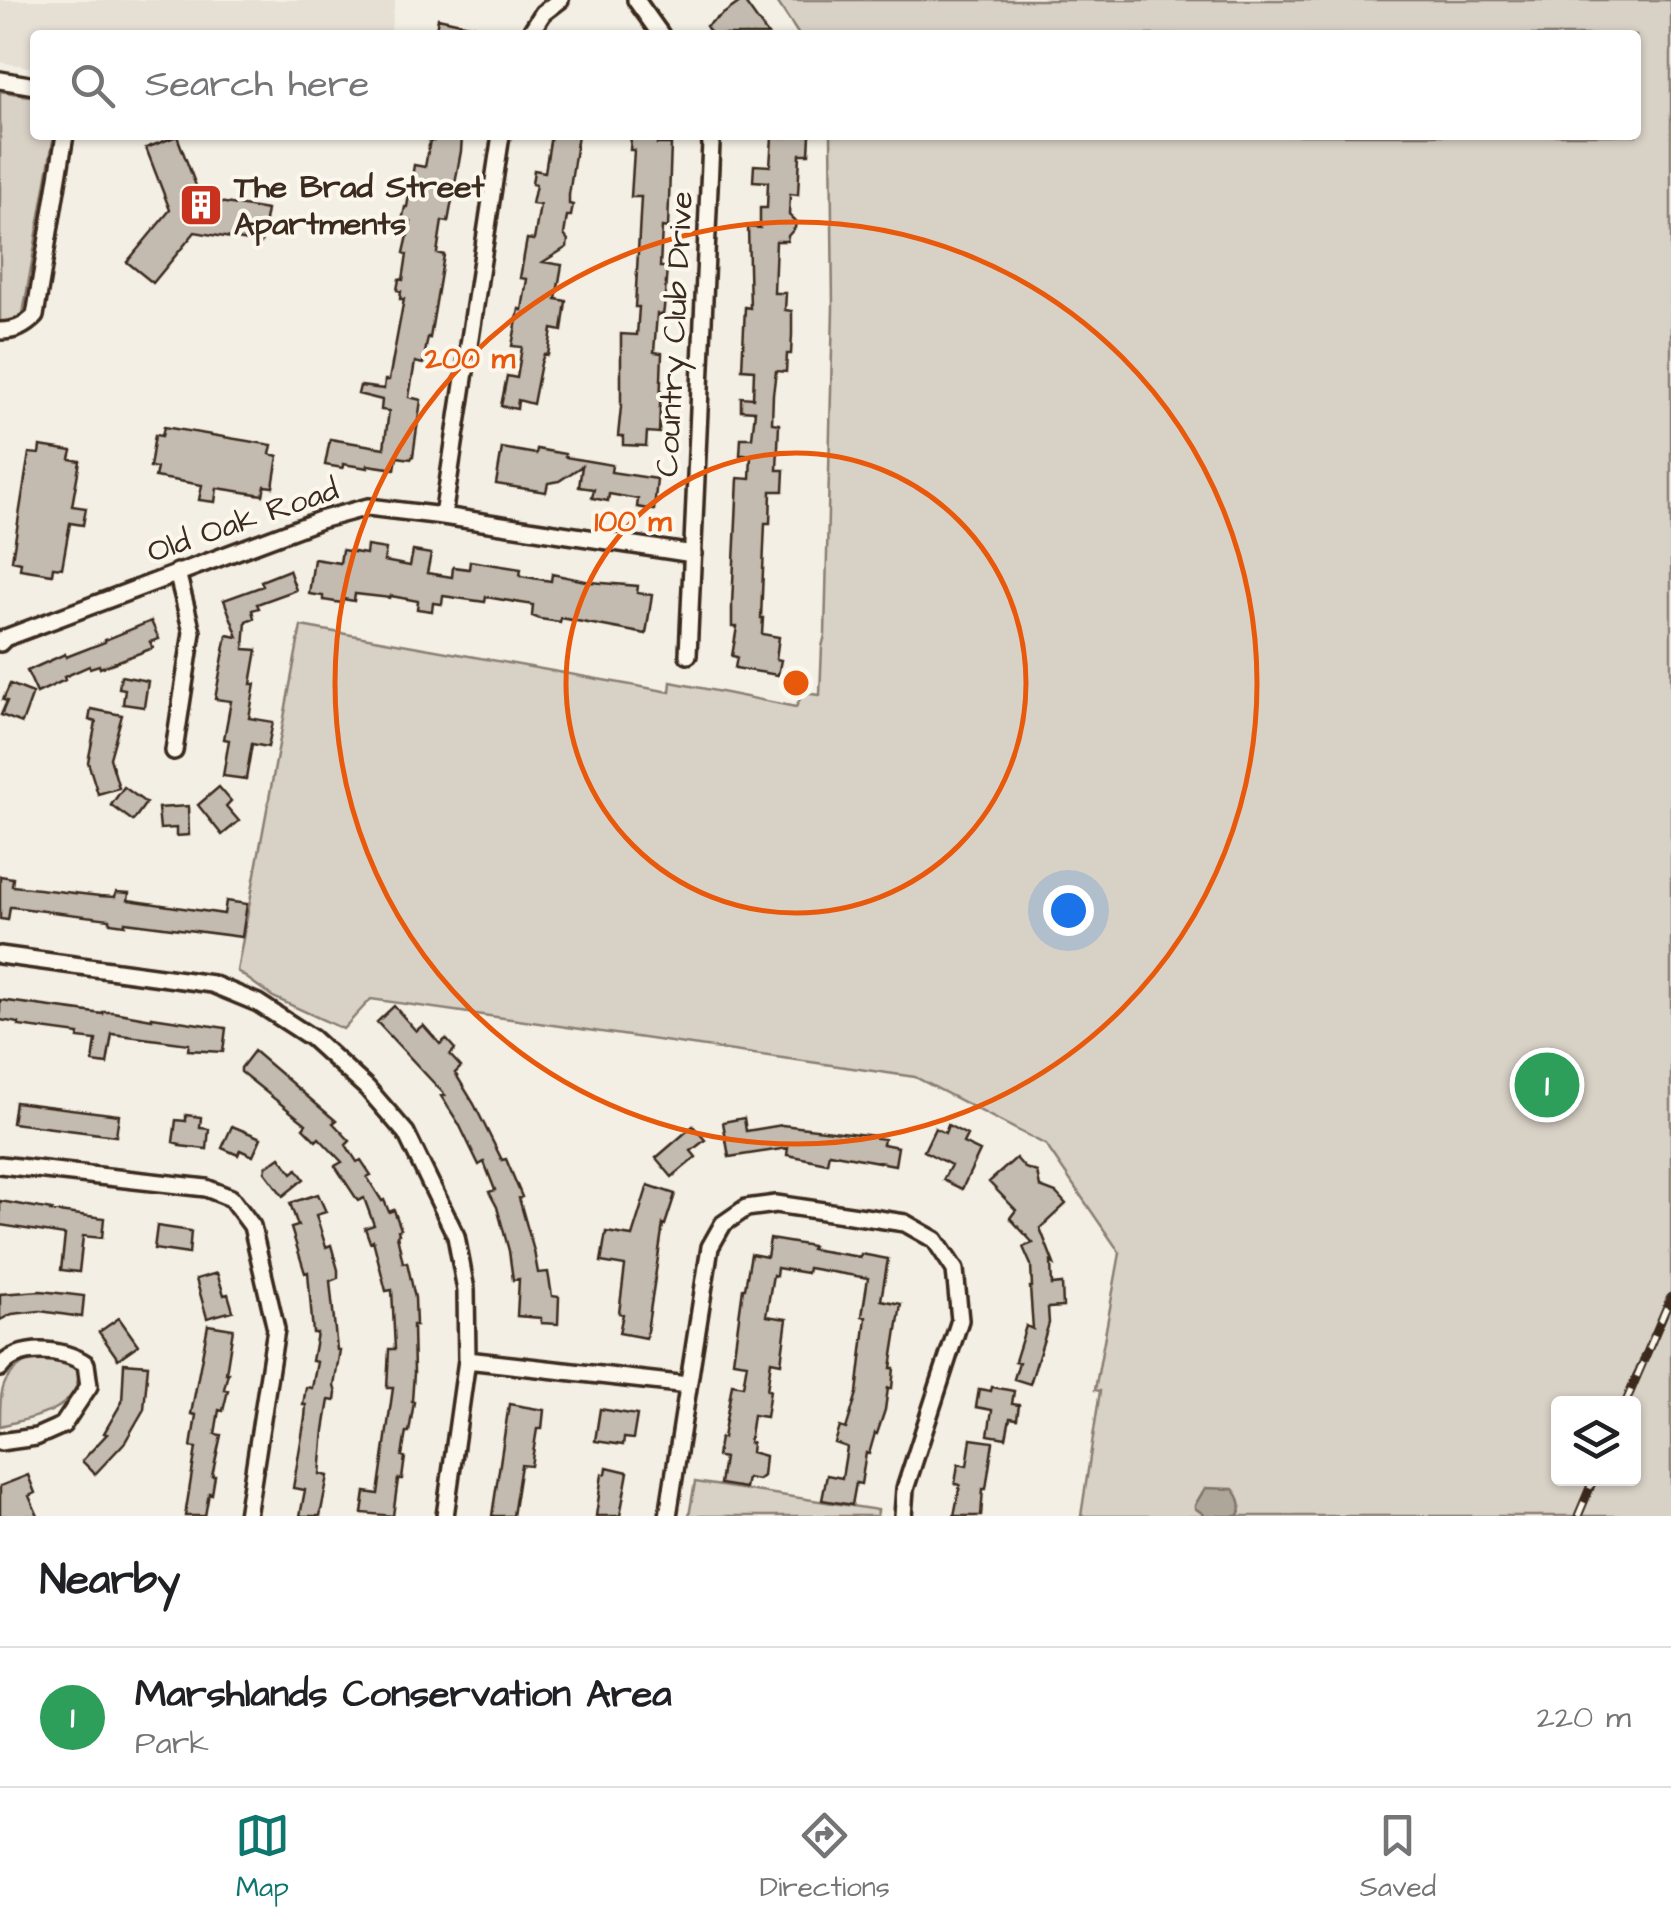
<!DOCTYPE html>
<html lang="en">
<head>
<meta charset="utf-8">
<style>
	:root { --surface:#fff; --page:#f6f6f6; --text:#202124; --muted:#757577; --line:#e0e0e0; --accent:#0f766e }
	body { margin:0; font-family:"Architects Daughter",sans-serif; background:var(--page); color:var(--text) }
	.controls { position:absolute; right:30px; bottom:30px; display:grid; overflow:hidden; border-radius:10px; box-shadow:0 2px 8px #0004 }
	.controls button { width:90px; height:90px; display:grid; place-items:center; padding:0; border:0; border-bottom:2px solid var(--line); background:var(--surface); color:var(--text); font:50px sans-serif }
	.you { position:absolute; left:1068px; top:910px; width:35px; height:35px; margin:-25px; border:8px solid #fff; border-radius:50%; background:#1a73e8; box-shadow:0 0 0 15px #1a73e833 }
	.badge { display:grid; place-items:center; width:65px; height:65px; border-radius:50%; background:var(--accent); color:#fff; font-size:32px; font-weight:700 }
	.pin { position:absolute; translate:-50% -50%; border:5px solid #fff; box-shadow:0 2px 10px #0006 }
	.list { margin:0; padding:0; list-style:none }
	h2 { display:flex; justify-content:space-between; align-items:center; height:130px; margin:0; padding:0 40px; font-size:42px }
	h2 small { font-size:32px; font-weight:400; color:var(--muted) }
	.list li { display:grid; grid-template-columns:65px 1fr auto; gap:30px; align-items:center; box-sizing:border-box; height:140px; padding:0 40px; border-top:2px solid var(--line) }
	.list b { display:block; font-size:38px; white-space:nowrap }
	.list p { margin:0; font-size:32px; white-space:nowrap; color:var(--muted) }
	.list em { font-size:32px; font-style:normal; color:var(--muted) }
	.icon { flex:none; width:55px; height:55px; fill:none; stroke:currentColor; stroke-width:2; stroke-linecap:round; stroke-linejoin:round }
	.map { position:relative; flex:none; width:1671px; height:1516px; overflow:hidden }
	.search { position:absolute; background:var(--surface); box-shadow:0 2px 8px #0004; left:30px; right:30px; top:30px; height:110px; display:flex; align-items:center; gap:25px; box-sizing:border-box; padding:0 35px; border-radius:10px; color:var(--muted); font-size:38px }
	.sheet { height:270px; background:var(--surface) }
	nav { display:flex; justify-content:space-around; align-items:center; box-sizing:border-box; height:140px; border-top:2px solid var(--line); background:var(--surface); font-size:28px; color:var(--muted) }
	nav a { display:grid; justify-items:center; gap:5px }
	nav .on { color:var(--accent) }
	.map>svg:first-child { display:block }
</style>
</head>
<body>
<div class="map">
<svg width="1671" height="1516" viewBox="0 0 1671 1516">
	<rect width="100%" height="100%" fill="#f3efe4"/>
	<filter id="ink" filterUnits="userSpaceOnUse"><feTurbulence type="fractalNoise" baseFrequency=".01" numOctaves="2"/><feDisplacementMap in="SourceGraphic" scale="20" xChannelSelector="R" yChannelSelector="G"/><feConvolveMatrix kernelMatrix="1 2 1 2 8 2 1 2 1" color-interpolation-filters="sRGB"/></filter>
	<g filter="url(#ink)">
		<path fill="#e5dfd4" d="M0 0H395L390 35H35V68L0 62Z"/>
		<path fill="#d8d1c6" stroke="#8a7e72" stroke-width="2.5" fill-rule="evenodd" d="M776 0H1671V1516H1081L1100 1391 1095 1390 1120 1253 1046 1145 915 1077 371 999 343 1029 273 997 237 971 301 626 670 692 671 682 796 707 803 693 820 695 822 647 825 635 833 308 831 135H1636V35H799ZM1558 1404H1634V1478H1558Z
			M0 91 35 97V135H54L23 314C17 322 10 322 0 321Z
			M33 1358 61 1359 75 1363C76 1369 79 1374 78 1379 74 1413 26 1419 0 1426 0 1390 0 1375 33 1358Z
			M695 1482 878 1510V1511L877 1516H689Z"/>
		<path fill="#afa69a" stroke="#817468" stroke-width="2.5" d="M1205 1488 1233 1489C1240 1497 1244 1508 1237 1516H1206L1195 1508V1505Z"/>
		<path fill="#c3bbb0" stroke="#3b2a1e" stroke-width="2.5" d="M743 0 768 35H712L706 26Z
			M438 18 492 30 491 35H435Z
			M435 135 462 137 461 151 448 222 442 221 437 253 444 255 430 338 428 337 423 364 415 362 409 397 421 400 413 456 411 459 397 457 395 469 368 465V468L343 464V468L325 465 330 439 384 448 389 411 381 410 382 400 358 394 360 386 384 389 385 380H389L404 299H400L401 291 397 290 399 279 403 280 407 254 404 253 411 222 402 221 405 207H407L414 165 425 167 430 140 434 141Z
			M551 135H578L569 195V204L573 205 571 216H567L564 235 568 240 567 247 543 262 562 265 556 299 566 301 562 331 552 329 548 355 544 354 541 363 533 404 518 400 517 409 501 406 507 376 517 378 522 347 512 346 519 309 522 310 527 279 520 278 527 239 534 240 540 205 532 204 536 185 532 184 534 170 545 172Z
			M635 135H657V144H671L668 228 662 227 660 267H667L664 308 663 315 657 314 654 352 662 353 659 433 647 432 646 446 623 445V436H618L621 407V334L637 335 639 307H635L641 197H631L634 150H630L631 137Z
			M788 135H810L809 154H800L798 195 790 194 789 215 796 222 795 228 788 236 787 241H776L774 293H786L785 310 792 311V335L791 354H787L786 372 776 371 773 394 772 423 779 424 777 470H784L783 491H771L770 523H765L761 618H763L762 634 779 637 776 659 781 660 778 675 735 668 737 657 732 656 737 627H732V604L738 478 750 479 751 455H740L741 438H752L755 411 741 410V397L753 398 754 370 742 369 745 307 750 308 748 227 760 228V208H767L768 182 753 181 754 165 770 166 772 137H788Z
			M177 136 201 199 267 210 261 243 195 232 153 283 127 262 170 210 146 148Z
			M164 427 272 445 270 454 278 456 273 487 265 486 263 495 217 488 215 502 199 500 202 485 155 477 157 468 150 467 155 435 162 436Z
			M40 446 72 451 70 459 80 461 72 506 86 508 83 525 70 523 62 568 53 567 52 574 20 569 21 562 12 560 29 453 39 454Z
			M502 448 536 454 537 449 565 454V457L612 465 611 472 657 479 654 510 637 507 638 499 609 494 608 501 592 498 594 489 579 487 582 466 559 481 548 483 546 492 496 484Z
			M367 546 386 549 384 561 410 566 413 551 431 554 427 573 452 577 453 567 469 569 470 561 521 569 520 576 551 581 552 574 590 582 638 586 637 593 652 595 646 634 561 618 560 622 540 619 532 616 533 605 486 597 485 602 443 596 442 604 433 603 432 611 417 609 418 601 391 596 390 598 355 594 354 601 343 599 342 603 323 600V596L309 594 314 559 340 563 342 550 366 554Z
			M289 570 296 590 257 604 259 608 252 610 254 618 246 621 244 649 257 650 251 684H255L249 718 273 722 268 747 252 744 246 779 223 776 229 740 224 739 231 701 215 699 227 635 238 637 224 600 263 586 261 581Z
			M151 621 159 639 150 642 153 648 100 668 99 665 90 668 89 666 64 677 65 680 37 693 27 671 65 654 66 657 105 642V640Z
			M121 676 148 681 144 707 123 704 125 689 119 688Z
			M10 684 33 693 22 723 1 715 7 701 3 700Z
			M91 709 122 715 110 758 119 788 98 794 88 762 96 722 89 720Z
			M124 787 146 803 133 821 111 805Z
			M219 787 231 801 226 806 239 821 222 835 198 805Z
			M188 806 189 835 176 836V828L160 829 158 808Z
			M0 876 13 878 12 886 100 896 115 897 116 892 129 893 128 900 224 914 226 901 247 904 242 937 125 922V925L110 923V919L12 907H10L8 920 0 919Z
			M0 1000 103 1014V1012H113L152 1019V1017L226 1028 223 1052 188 1050 189 1044 112 1034 107 1064 93 1062 96 1040 78 1038 79 1034 19 1026V1023L0 1020Z
			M394 1006 416 1031 423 1025 440 1044 446 1039 455 1049 450 1055 461 1067 455 1073 474 1104 502 1160 506 1159 522 1197 519 1198 534 1251 538 1273 548 1272 552 1296 559 1297 558 1324 541 1323V1318L517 1316 519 1279 513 1280 509 1251 497 1207 489 1192 495 1190 484 1162 479 1165 459 1124 441 1096 445 1095 377 1022Z
			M254 1051 336 1121 333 1123 350 1141 346 1145 357 1162 361 1160 371 1175 367 1177 382 1201 384 1200 389 1212 394 1210 401 1229 398 1230 399 1234 397 1235 403 1263 407 1262 415 1298 416 1325H413L414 1373 412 1401 414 1402 409 1432H406L402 1456 405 1457 402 1479H398L393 1516 362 1513 365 1492 378 1494 393 1388H387L389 1349H395L392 1290 386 1291 373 1240 370 1242 365 1228 374 1225 364 1198 358 1201 335 1166 342 1162 319 1138 316 1141 303 1128 306 1124 241 1072V1068Z
			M15 1102 119 1115 116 1136 12 1123Z
			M186 1115 201 1117 200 1128 209 1129 207 1149 179 1146 180 1144 173 1142 176 1120 186 1121Z
			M744 1118 746 1131 782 1125 876 1136V1138L884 1139 883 1144 898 1147 895 1165 829 1153 827 1163 787 1155 788 1148 729 1157 723 1122Z
			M948 1125 967 1135 963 1143 980 1151 962 1189 943 1180 951 1165 924 1151 935 1128 945 1133Z
			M232 1126 261 1138 253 1156 240 1150 238 1155 222 1148Z
			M693 1126 705 1140 691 1151 696 1157 672 1177 656 1158Z
			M280 1157 292 1173 297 1169 304 1179 283 1196 265 1172 266 1167Z
			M1016 1158 1025 1168 1037 1172 1040 1187 1056 1193 1066 1204 1040 1228 1054 1264 1051 1262 1052 1285 1062 1284 1063 1307 1048 1308 1049 1323 1030 1384 1014 1379 1019 1362 1015 1361 1026 1326 1033 1329 1030 1287H1032L1031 1265 1023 1247 1033 1243 1010 1218 1016 1210 989 1182Z
			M648 1185 675 1194 665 1225 663 1224 646 1338 619 1333 623 1314 619 1313 625 1266 601 1262 606 1232 632 1236Z
			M318 1194 326 1212 316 1215 326 1247 331 1245 338 1270V1278L330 1281 337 1350H340L334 1386 336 1393 335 1401 329 1400 324 1430 320 1474 328 1476 320 1516H300L305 1490 293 1488 305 1418 306 1405H303L306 1387 312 1388 317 1362 312 1361 317 1333H313L308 1272 305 1273 291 1228 298 1226 290 1203Z
			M0 1201 52 1210 51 1211 104 1218 102 1238 83 1236 79 1272 61 1270 65 1235 0 1225Z
			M157 1226 191 1231 189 1254 154 1249Z
			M770 1239 812 1246 811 1249 860 1257 861 1254 888 1259 881 1300 901 1304 891 1368H894L892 1388H888L885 1410 877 1434 875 1433 869 1454 866 1453 861 1484 856 1483 852 1505 822 1500 827 1475 842 1478 847 1447 835 1443 840 1427 846 1429 857 1393 866 1317 862 1316 868 1278 808 1268 807 1273 777 1268 776 1276 773 1275 766 1316 787 1319 781 1363 771 1361 767 1390H770L766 1417 753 1415 749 1443H752L751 1452 765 1456 763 1476 758 1480 747 1478 745 1488 720 1484 724 1458 717 1456 720 1438H723L732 1384 743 1386 747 1363 733 1361 743 1288H745L751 1254 767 1257Z
			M217 1273 224 1295 228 1294 233 1311 207 1318 196 1279Z
			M41 1291 84 1296 82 1317 40 1311 12 1314 0 1320V1294Z
			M119 1318 138 1345 118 1359 99 1332Z
			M208 1325 233 1329 226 1373H228L224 1389 228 1390 223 1411 219 1410 215 1434 221 1435 212 1476H215L212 1494 209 1493 205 1516H185L196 1448 191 1447 196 1415 191 1414Z
			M124 1363 148 1365 144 1409 125 1442 95 1474 82 1461 107 1434 104 1433 122 1402Z
			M992 1387 1014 1391 1012 1404 1019 1405 1017 1419 1010 1418 1006 1438 988 1435 992 1410 976 1407 979 1389 991 1391Z
			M509 1404 544 1410 542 1429H537L531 1466 521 1465 513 1516H492Z
			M600 1409 637 1415 633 1439 624 1438 623 1445 595 1441Z
			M971 1439 993 1442 986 1489H983L981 1516H954L960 1485 955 1484 958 1464 967 1466Z
			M607 1467 628 1472 620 1516H596L602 1474H606Z
			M28 1475 35 1493 29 1496 38 1516H0V1486Z"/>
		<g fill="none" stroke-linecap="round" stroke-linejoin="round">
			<g stroke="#3b2a1e" stroke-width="22">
				<path id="minor" d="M636 0 661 35
					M529 35 543 13 560 0
					M0 80 35 86
					M0 331C15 331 24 327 35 316L65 135
					M443 516 501 135
					M0 643 5 638 320 520 368 507 443 516 693 554
					M688 655 711 143 709 135
					M174 751 192 632 177 572
					M0 955 212 984 258 1003 312 1038 367 1088 406 1133 456 1236 466 1290 467 1360 445 1516
					M0 1165 206 1188 231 1198 252 1226 276 1329 247 1516
					M467 1360 688 1385
					M0 1368C17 1344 64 1348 86 1364L89 1386 63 1425 36 1437 0 1442
					M668 1516 710 1247 723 1224 746 1208 776 1204 905 1223 935 1240 955 1270 960 1320 905 1489 903 1516"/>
			</g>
			<use href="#minor" stroke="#fbf7ec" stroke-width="15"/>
			<g stroke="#3b2a1e" stroke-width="9">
				<path id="rail" d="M1625 1404 1671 1297
					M1578 1516 1594 1478"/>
			</g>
			<use href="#rail" stroke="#fbf7ec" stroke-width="5" stroke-dasharray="15" stroke-linecap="butt"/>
		</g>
	</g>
	<g fill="none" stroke="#e8590c" stroke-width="5">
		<circle cx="796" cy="683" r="230"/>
		<circle cx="796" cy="683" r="461"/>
	</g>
	<defs>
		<g id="building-square" transform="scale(2.25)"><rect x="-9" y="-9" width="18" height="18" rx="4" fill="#c8321e" stroke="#fbf7ec"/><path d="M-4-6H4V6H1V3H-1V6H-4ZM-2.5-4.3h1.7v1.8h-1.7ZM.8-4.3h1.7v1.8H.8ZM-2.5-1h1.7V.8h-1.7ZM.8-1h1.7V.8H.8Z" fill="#fff"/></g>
	</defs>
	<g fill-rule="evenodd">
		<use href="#building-square" x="201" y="205"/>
	</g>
	<g text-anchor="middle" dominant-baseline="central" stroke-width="8" stroke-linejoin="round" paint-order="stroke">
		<g font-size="32" font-weight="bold" fill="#3b2a1e" stroke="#fbf7ec" text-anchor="start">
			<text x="234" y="187">The Brad Street<tspan x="234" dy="37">Apartments</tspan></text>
		</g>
		<g font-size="32" fill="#3b2a1e" stroke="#fbf7ec">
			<text transform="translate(675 334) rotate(-87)">Country Club Drive</text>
			<text transform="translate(243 521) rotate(-19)">Old Oak Road</text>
		</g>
	</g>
	<circle cx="796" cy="683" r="15" fill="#e8590c" stroke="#fbf7ec" stroke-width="5"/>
	<g font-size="30" text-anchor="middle" font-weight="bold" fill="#e8590c" stroke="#fbf7ec" stroke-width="8" stroke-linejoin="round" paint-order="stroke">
		<text x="470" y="368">200 m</text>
		<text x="633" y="531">100 m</text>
	</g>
</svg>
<div class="controls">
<button><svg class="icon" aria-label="layers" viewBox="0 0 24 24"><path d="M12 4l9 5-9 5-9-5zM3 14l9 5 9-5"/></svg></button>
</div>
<div class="you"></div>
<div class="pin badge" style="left:1547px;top:1085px;background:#2e9e5b">1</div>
<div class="search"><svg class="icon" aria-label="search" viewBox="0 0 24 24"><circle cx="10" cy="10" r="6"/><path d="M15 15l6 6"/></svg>Search here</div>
</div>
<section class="sheet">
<h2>Nearby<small></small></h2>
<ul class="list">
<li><span class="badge" style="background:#2e9e5b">1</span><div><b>Marshlands Conservation Area</b><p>Park</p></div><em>220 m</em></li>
</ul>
</section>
<nav>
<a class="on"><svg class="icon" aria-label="map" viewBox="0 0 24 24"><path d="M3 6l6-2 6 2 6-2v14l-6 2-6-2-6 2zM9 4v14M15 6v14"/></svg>Map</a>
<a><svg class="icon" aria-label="directions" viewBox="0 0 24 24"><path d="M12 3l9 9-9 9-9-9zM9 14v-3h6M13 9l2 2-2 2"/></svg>Directions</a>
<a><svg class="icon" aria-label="saved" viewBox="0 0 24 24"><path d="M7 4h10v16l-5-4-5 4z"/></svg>Saved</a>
</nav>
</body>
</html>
